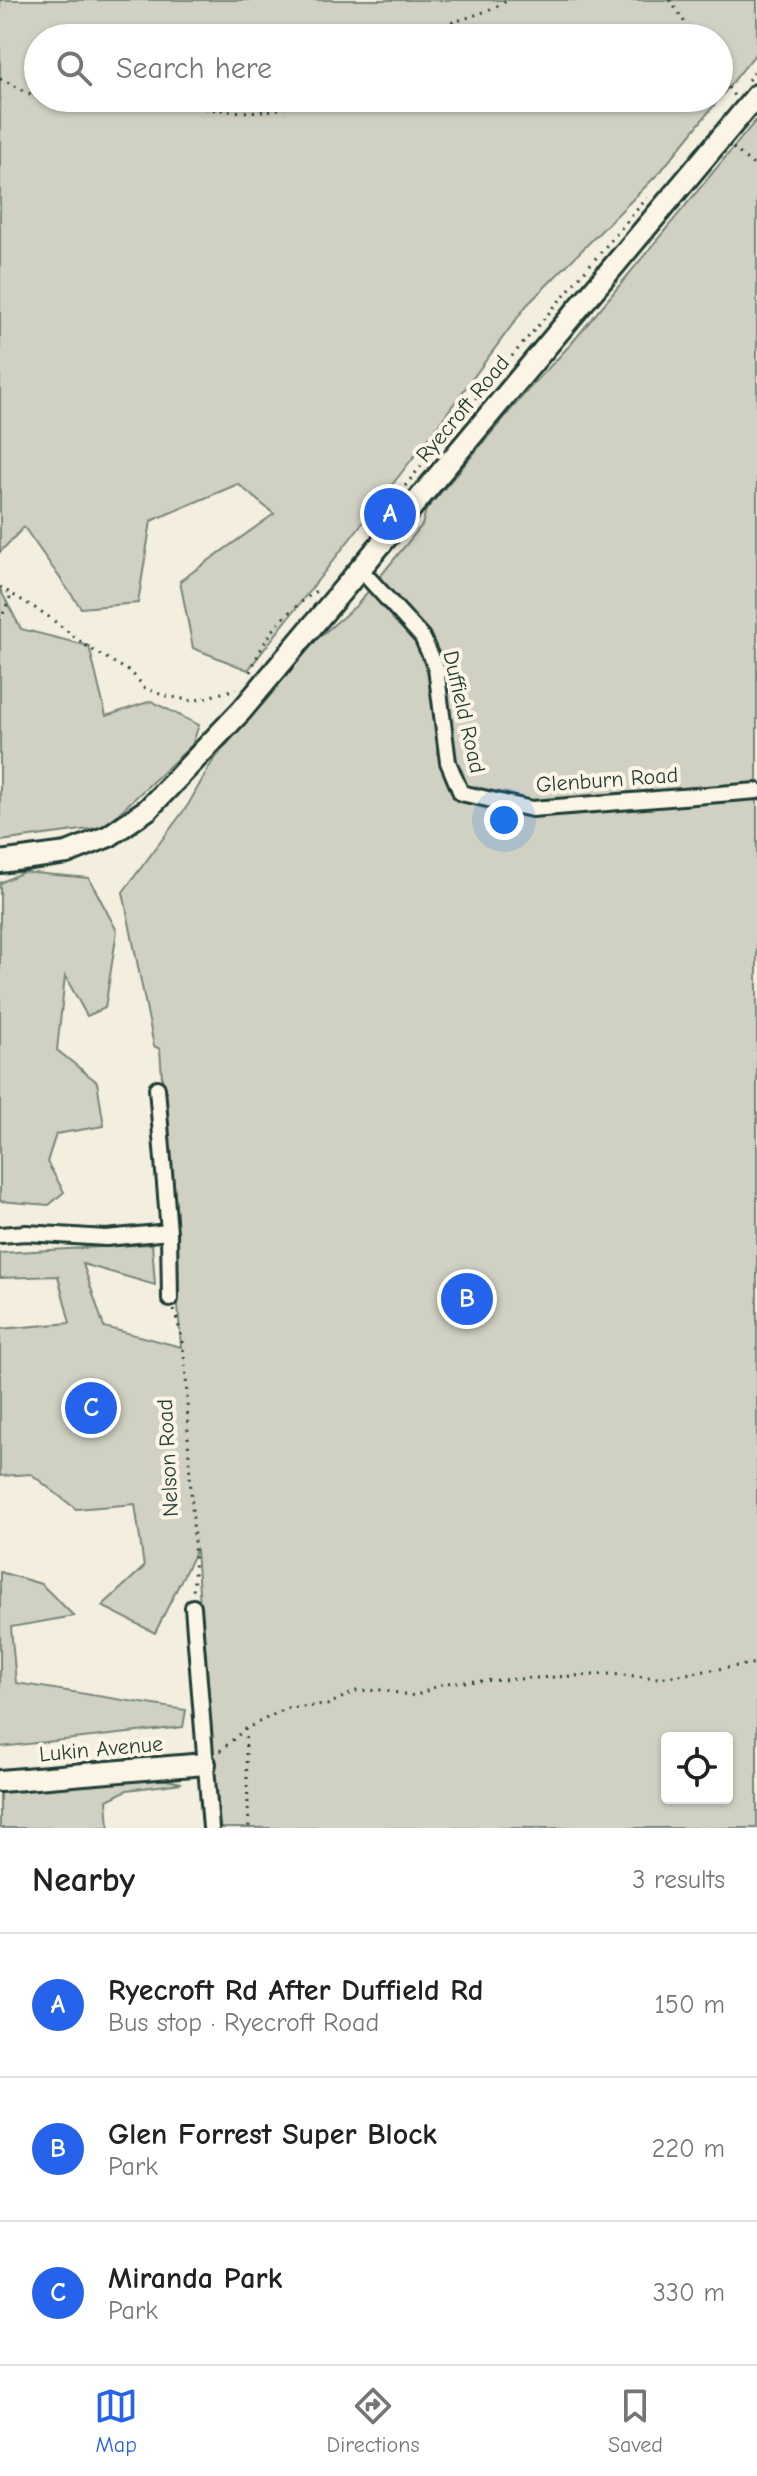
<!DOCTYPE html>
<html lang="en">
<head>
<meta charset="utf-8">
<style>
	:root { --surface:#fff; --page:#f6f6f6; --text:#222; --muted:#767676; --line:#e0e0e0; --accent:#2563eb }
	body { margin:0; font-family:"Comic Neue",sans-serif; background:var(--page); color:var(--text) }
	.controls { position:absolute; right:24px; bottom:24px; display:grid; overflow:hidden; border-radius:8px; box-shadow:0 2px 6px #0004 }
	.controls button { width:72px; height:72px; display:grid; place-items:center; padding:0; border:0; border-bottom:2px solid var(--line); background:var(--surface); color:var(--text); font:40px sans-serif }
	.you { position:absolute; left:504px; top:820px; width:28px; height:28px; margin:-20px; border:6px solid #fff; border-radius:50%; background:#1a73e8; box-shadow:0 0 0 12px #1a73e833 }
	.badge { display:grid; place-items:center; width:52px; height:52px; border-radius:50%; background:var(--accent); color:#fff; font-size:26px; font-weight:700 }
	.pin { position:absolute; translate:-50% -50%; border:4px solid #fff; box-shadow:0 2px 8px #0006 }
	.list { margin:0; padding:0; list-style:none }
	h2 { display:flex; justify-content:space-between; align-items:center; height:104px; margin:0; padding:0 32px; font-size:34px }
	h2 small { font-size:26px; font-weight:400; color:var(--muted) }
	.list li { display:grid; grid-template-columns:52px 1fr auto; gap:24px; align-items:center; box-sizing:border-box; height:144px; padding:0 32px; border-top:2px solid var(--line) }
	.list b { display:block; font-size:30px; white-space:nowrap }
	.list p { margin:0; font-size:26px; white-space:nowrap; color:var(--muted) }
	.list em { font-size:26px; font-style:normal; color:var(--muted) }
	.icon { flex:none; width:44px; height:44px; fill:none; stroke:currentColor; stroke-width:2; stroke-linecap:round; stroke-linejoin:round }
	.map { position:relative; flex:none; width:757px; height:1828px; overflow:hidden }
	.search { position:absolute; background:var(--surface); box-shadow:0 2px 6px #0004; left:24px; right:24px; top:24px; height:88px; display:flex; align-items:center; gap:20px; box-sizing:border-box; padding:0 28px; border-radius:44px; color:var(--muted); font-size:30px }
	.sheet { height:536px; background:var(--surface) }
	nav { display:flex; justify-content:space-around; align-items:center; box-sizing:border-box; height:112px; border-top:2px solid var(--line); background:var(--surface); font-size:22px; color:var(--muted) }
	nav a { display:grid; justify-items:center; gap:4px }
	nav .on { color:var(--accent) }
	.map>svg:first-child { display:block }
</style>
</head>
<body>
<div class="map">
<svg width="757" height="1828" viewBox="0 0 757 1828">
	<rect width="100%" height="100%" fill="#f3eede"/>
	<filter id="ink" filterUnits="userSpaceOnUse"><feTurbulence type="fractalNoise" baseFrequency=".0125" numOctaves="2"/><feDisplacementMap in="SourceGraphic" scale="16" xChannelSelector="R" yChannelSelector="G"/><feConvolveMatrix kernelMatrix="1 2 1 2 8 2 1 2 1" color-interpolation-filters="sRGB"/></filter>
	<g filter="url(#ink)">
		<path fill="#d0d1c2" stroke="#78877b" stroke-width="2" fill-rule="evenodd" d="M0 0H757V52L661 171 527 305 430 436 248 670 193 648 180 581 274 514 238 484 151 521 138 603 81 608 24 527 0 552ZM38 38H719V98H38Z
			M757 119V1828H216L196 1550 155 1633 102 1606 144 1567 135 1504 76 1509 31 1474 0 1476V1329L70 1323 58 1276 0 1278V1253L152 1244 155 1285 83 1264 104 1327 181 1347 160 1049 154 1046 123 892 188 805 212 762 311 644 357 605 422 525 426 510 527 391 571 344ZM667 1738H727V1798H667Z
			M0 589 21 629 89 646 106 716 151 701 199 725 192 745 104 827 0 841Z
			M23 872 89 878 117 931 105 1008 87 1016 65 976 57 1050 97 1082 104 1126 56 1134 47 1162 64 1192 49 1205 0 1201V883Z
			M0 1572 41 1584 74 1616 11 1627 16 1683 186 1710 183 1727 0 1747Z
			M130 1773 182 1783 127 1790 107 1800 109 1828H0V1780Z"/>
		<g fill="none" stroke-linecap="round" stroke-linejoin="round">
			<g stroke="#1f3d34" stroke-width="20">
				<path id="street" d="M360 569 422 637 436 668 448 762 461 793 532 809 757 791
					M157 1088 169 1232 170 1299
					M0 1235 26 1233 106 1238 169 1232
					M193 1607 211 1828"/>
			</g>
			<g stroke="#1f3d34" stroke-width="26">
				<path id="secondary" d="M0 862 67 853 109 836 148 809 242 710 757 95
					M0 1781 205 1764"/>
			</g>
			<path stroke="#1f3d34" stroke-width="3" stroke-dasharray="2 6" stroke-linecap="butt" d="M670 0 695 38
				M406 38C440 23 477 19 508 0
				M719 74 734 96
				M0 79C14 84 24 93 38 96
				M748 80 757 69
				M150 98C194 108 268 123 308 98
				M733 148 757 168
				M405 486 461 416 647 198
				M0 587 45 614 89 648 132 673 145 688 162 695 193 701 236 689
				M0 621 11 595
				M250 672C269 629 282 616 320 588
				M174 1310C190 1356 186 1409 189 1457 191 1503 197 1548 193 1593
				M245 1729 249 1828
				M220 1751 245 1729 287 1708 327 1705 356 1691 381 1690 415 1696 444 1683 610 1674 659 1678 757 1663"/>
			<use href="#street" stroke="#fcf5e5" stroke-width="14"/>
			<use href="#secondary" stroke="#fcf5e5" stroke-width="20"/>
		</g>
	</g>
	<g text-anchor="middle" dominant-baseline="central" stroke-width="8" stroke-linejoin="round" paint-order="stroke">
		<g font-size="22" fill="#1f3d34" stroke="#fcf5e5">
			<text transform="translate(463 409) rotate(-50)">Ryecroft Road</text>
			<text transform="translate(464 712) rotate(77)">Duffield Road</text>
			<text transform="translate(607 780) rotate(-4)">Glenburn Road</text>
			<text transform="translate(168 1458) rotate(-93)">Nelson Road</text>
			<text transform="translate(101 1749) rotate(-5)">Lukin Avenue</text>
		</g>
	</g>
</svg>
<div class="controls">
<button><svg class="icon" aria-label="locate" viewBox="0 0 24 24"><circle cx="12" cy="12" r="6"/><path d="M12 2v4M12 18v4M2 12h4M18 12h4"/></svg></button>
</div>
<div class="you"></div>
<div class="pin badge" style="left:390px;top:514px">A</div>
<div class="pin badge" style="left:467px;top:1299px">B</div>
<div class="pin badge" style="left:91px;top:1408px">C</div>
<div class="search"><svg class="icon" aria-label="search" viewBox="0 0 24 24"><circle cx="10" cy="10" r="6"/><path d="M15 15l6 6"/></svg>Search here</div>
</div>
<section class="sheet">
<h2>Nearby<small>3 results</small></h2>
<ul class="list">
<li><span class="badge">A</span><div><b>Ryecroft Rd After Duffield Rd</b><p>Bus stop · Ryecroft Road</p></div><em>150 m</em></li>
<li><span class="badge">B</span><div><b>Glen Forrest Super Block</b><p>Park</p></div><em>220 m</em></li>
<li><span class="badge">C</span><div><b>Miranda Park</b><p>Park</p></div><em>330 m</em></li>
</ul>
</section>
<nav>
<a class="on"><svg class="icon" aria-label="map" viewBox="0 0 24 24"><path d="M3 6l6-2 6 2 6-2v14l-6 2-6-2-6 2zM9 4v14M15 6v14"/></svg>Map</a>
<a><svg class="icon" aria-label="directions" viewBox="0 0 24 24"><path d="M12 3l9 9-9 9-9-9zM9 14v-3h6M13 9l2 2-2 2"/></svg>Directions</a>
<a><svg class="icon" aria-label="saved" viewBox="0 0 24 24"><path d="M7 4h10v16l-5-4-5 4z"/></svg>Saved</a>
</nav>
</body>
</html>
